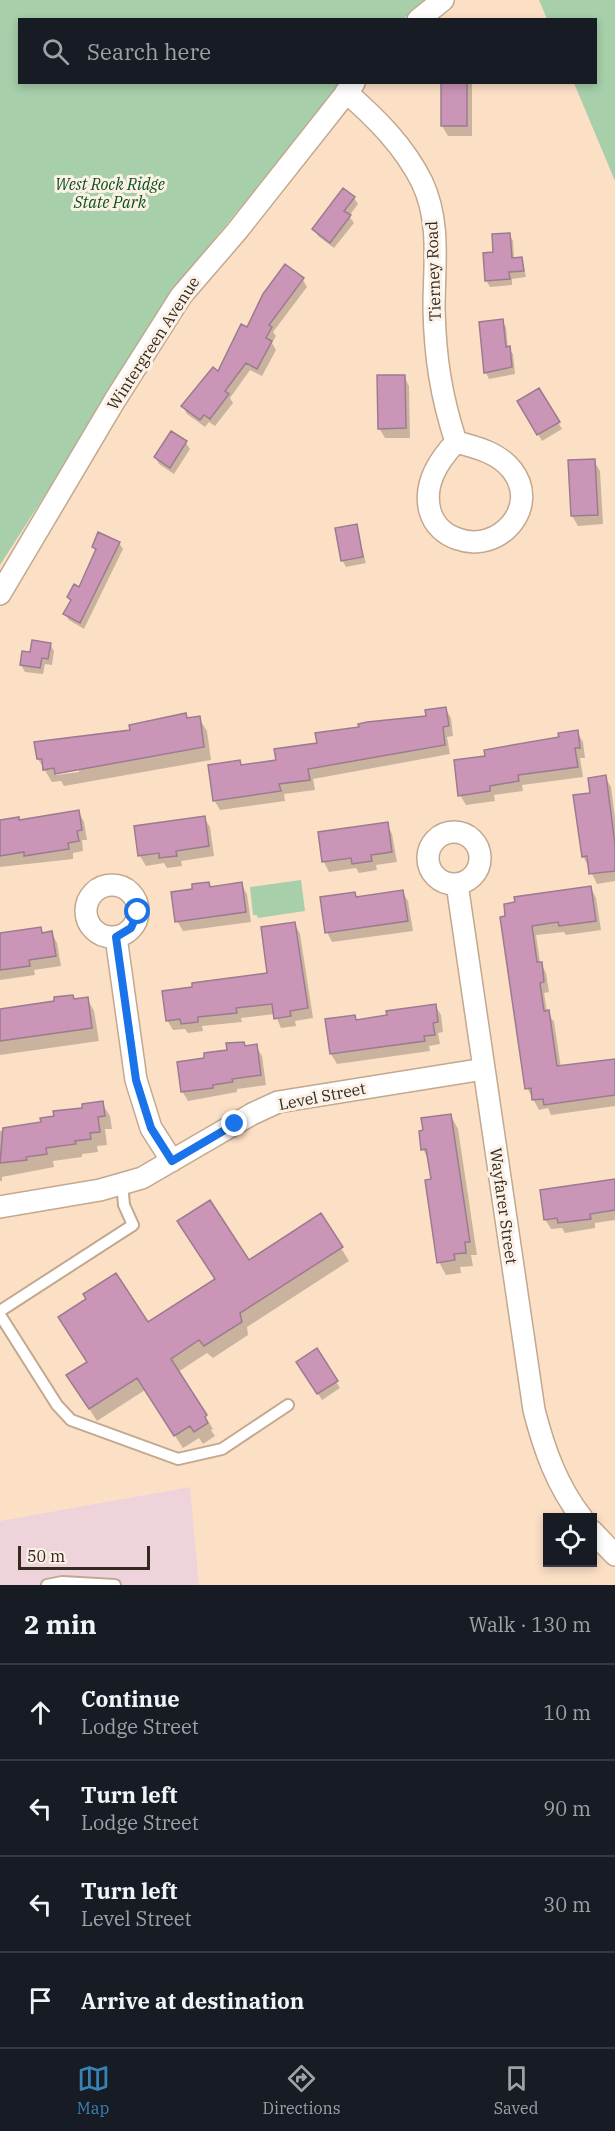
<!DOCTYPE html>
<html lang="en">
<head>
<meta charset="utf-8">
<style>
	:root { --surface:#171b24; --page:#242831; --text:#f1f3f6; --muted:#9ea1a6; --line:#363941; --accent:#3883b6 }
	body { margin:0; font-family:"IBM Plex Serif",serif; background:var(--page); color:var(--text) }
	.controls { position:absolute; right:18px; bottom:18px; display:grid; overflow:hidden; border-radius:0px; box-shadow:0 3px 9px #0003 }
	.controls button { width:54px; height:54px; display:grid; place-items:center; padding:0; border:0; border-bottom:2px solid var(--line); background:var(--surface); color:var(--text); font:30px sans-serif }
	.scale { position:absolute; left:18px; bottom:15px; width:132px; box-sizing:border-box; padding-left:6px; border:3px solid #33291f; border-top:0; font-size:16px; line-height:21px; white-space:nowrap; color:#33291f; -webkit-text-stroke:4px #fcf1e6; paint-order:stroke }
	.stop { position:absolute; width:18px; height:18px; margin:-14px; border:4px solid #1a73e8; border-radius:50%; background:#fff }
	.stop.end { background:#1a73e8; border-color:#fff; box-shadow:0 2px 6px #0008 }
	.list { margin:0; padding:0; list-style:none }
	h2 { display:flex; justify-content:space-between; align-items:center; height:78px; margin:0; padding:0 24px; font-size:26px }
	h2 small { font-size:20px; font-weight:400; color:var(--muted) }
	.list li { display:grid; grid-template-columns:39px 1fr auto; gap:18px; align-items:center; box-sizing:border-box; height:96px; padding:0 24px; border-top:2px solid var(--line) }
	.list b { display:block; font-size:22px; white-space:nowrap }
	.list p { margin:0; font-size:20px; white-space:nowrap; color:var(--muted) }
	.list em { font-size:20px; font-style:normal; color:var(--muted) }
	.icon { flex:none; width:33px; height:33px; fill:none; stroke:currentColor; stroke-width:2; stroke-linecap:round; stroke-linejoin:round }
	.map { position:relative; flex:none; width:615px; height:1585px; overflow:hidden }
	.search { position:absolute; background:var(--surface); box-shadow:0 3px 9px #0003; left:18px; right:18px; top:18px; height:66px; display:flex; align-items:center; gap:15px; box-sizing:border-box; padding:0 21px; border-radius:0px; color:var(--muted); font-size:22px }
	.sheet { height:462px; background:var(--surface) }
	nav { display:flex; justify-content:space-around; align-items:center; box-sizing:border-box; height:84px; border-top:2px solid var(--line); background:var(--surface); font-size:16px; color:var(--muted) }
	nav a { display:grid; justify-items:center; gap:3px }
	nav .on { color:var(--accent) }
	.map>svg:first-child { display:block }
</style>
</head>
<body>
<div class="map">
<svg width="615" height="1585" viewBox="0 0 615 1585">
	<rect width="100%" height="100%" fill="#fce0c6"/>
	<path fill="#eed4da" d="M190 1487 199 1585H0V1521Z"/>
	<path fill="#a6cfaa" d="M0 0H427L402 20H20V82L342 83 190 269 0 565Z
		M539 0H615V181L574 83 596 82V20L547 19Z
		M301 880 305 911 258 918 257 915H253L250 887Z"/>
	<path fill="#0003" fill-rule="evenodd" d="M443 82H472V136H448L442 126Z
		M354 198 358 204 349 216 354 223 334 248 318 236 314 229Z
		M509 234 513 241 514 259H522L526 277 512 279V285L490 287 486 280 495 253Z
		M303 280 307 287 273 332 276 336 272 343 276 350 262 376 250 370 230 398 233 403 215 426 209 422 205 427 187 414 183 406 219 374 247 329Z
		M502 321 506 327 508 348 513 354 515 374 489 379 486 373 480 323Z
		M404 376 409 386 410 438H385L379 428Z
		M539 390 562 429 542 441 519 402Z
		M171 433 186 443 190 449 174 474 159 464 156 458Z
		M594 461 600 471 603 524 578 526 572 516 569 462Z
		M356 526 366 563 346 567 342 560Z
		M119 543 123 549 84 629 69 620 65 614 71 602 68 597 80 589 96 552 93 547Z
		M50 644 54 651 52 665 45 664 43 674 25 672 21 665 31 654Z
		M445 708 451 718 453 736 447 737 450 754 313 779 315 790 284 794 285 801 220 810 214 800 240 762 242 766 278 761 318 744 428 717Z
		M186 715 188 720 199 718 207 731 211 760 64 786 61 781 52 782 38 759ZM79 769V772L56 775V772Z
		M577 732 583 742 585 758H580L583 777 522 785 523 791 494 795 495 801 466 805 460 795Z
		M605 777 611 787 615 818V881L597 884 583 856 591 794Z
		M79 812 84 822 87 840H82L83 851 73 853V859L0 867V821H19Z
		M204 818 210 827 214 856 181 861 182 866 167 868 164 863 146 866 140 856 136 827Z
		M387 824 392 834 397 862 376 865 377 870 359 873 356 868 329 872 324 862 320 834Z
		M208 883 211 888 241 884 247 894 251 922 183 931 177 921 194 890Z
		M591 888 596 898 601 930 566 935 564 932 536 935 540 962 546 973 549 992 544 993 547 1012 554 1022 561 1068 615 1061V1106L551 1115 548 1108 539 1110 527 1088 502 918Z
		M402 891 408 901 413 931 332 942 327 932 354 893 357 898Z
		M295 924 300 934 313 1018 295 1021 296 1026 281 1028 275 1014 241 1018 242 1022 202 1026 203 1031 188 1033 185 1029 173 1030 167 1020 269 974Z
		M40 929 43 934 52 933 57 943 61 966 34 970 35 975 0 980V935Z
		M73 996 75 1000 87 998 94 1011 99 1041 0 1055V1011L56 1003Z
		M435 1005 441 1015 443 1032 438 1033 440 1044 429 1046 430 1051 337 1064 331 1054 326 1021 354 1016 357 1021Z
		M243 1043 246 1047 256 1046 262 1056 266 1085 237 1089V1092L188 1101 182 1091 206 1060Z
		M102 1103 110 1116 112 1129H105L107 1145 97 1146 98 1152 82 1154V1157L53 1161 54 1167 2 1177V1181H0V1131L43 1123Z
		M451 1116 458 1129 477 1255H471L473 1266 460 1267 461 1273 446 1275 439 1262 432 1180 429 1161 423 1149Z
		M615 1181V1220L595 1223V1228L565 1233 562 1228 551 1229 545 1219Z
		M321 1215 349 1261 247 1327 248 1335 213 1358 207 1353 178 1372 213 1429 211 1430 215 1436 203 1444 199 1438 183 1448 145 1390 97 1421 76 1388 147 1324Z
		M316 1351 340 1388 322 1400 302 1369Z"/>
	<path fill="#ca95b6" stroke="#9b7c8f" stroke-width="1.5" d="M441 82H467V126H441Z
		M343 188 355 197 344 211 351 215 330 243 312 229Z
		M510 233 512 258 522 257 524 271 509 272 510 279 485 281 483 253 493 252 492 234Z
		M285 264 304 278 269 325 272 327 266 338 272 341 257 369 246 363 225 391 229 394 210 419 204 415 200 420 181 406 213 367 218 371 241 324 247 327 263 294Z
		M503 319 506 347 510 346 512 367 484 373 479 322Z
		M377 375H405L406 428 378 429Z
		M539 388 560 422 537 435 517 401Z
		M171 431 187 441 170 468 154 457Z
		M595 459 598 515 571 516 568 460Z
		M357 524 363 557 341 561 335 528Z
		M98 532 120 542 80 623 63 614 71 600 67 597 74 584 79 587 96 549 92 547Z
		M32 640 51 643 48 659 42 658 40 668 20 665 22 651 30 652Z
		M446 707 449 726 443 727 445 745 308 769 310 780 279 784 281 791 213 801 208 765 240 760 241 765 276 760 274 749 317 743 315 733 359 727 358 724 367 722 426 716 425 710Z
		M186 713 187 718 200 716 204 747 55 774 54 768 43 770 42 759H37L34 742 130 730 129 725Z
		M578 730 580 748H575L578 767 518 775 519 781 490 786V791L458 796 454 760 485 756 484 750 559 737 558 733Z
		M606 775 615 844V871L589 874 587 856 582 857 573 795 590 793 588 778Z
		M79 810 82 830 77 831 79 841 68 843 69 849 24 856V852L0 856V820L19 817V820Z
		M205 816 209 846 176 851 177 856 159 858V853L138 856 134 826Z
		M388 822 392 852 371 855 372 861 352 864 351 858 322 862 318 832Z
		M209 882 210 887 242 882 246 912 175 922 171 892 192 889V884Z
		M591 886 596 921 559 926 558 922 532 926 537 962H542L544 982 540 983 544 1011 549 1010 557 1066 615 1059V1095L544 1105 543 1099 532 1100 531 1088 525 1089 500 917 505 916 504 904 515 902 514 897Z
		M403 890 408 921 325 933 320 897 355 892 356 897Z
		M295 922 308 1008 290 1011 291 1016 274 1019 272 1004 236 1008 237 1013 198 1017V1022L181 1024 180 1019 166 1021 162 991 192 987V983L267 973 261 927Z
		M41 927 42 933 52 931 56 956 29 960 30 966 0 970V933Z
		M73 995 74 999 88 997 92 1028 0 1041V1009L54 1001V997Z
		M436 1004 438 1022 433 1023 435 1035 424 1036 425 1041 330 1054 325 1019 355 1015 356 1020 387 1015 386 1011Z
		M244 1042 245 1046 257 1044 261 1075 232 1079 233 1082 213 1085V1088L181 1092 177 1062 204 1058V1053L227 1050 226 1043Z
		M103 1101 105 1116 98 1117 100 1132 90 1133 91 1139 75 1141 76 1144 46 1148 47 1154 26 1157 27 1160 0 1163 3 1128 41 1122 40 1118 54 1116 53 1111 82 1108V1104Z
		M451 1114 470 1242H465L466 1253 454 1254 455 1260 437 1263 425 1180 431 1179 426 1149 421 1150 419 1131 423 1130 421 1118Z
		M615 1179V1210L590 1214 591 1219 558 1223 557 1218 544 1220 540 1190Z
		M210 1200 249 1260 321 1213 343 1247 240 1313 242 1322 204 1346 199 1340 171 1359 207 1415 205 1417 208 1423 194 1432 190 1426 174 1436 137 1378 89 1409 66 1375 87 1362 58 1317 86 1299 83 1294 116 1273 148 1322 215 1279 177 1221Z
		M317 1348 338 1381 317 1394 296 1362Z"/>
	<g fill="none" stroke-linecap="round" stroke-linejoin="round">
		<g stroke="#c2a88f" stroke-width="14">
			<path id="service" d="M0 1311 133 1225 124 1205 122 1183
				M0 1315 57 1405 71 1420 178 1459 222 1449 288 1405
				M47 1585 62 1582 115 1585"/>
		</g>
		<g stroke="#c2a88f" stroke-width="24">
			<path id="minor" d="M418 20 443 0
				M346 92C376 118 404 146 422 182 441 222 434 266 434 308 435 357 441 396 456 442 438 461 423 484 430 511 434 525 445 535 458 539 499 554 541 507 512 470 499 453 476 447 456 442
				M0 594 115 400 181 296 237 231 354 83
				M428 858a26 26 0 1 1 52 0a26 26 0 1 1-52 0Z
				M457 884 534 1410C544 1449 557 1486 582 1518
				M86 911a26 26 0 1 1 52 0a26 26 0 1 1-52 0Z
				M116 937 136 1080 151 1128 172 1161
				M0 1207 100 1190 142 1178 252 1114 278 1102 484 1069
				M592 1531 615 1555"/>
		</g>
		<use href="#service" stroke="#fff" stroke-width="10"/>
		<use href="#minor" stroke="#fff" stroke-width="21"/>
	</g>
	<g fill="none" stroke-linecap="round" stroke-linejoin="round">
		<path stroke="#1a73e8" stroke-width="8" d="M138 912 131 928 116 937 136 1080 151 1128 172 1161 235 1124"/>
	</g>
	<g text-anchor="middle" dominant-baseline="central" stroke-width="6" stroke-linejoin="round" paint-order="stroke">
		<g font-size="16" font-style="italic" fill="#0a511e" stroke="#fcf1e6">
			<text x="110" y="184">West Rock Ridge<tspan x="110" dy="18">State Park</tspan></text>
		</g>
		<g font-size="16" fill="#33291f" stroke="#fcf1e6">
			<text transform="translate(433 271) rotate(-92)">Tierney Road</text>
			<text transform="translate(153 343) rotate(-57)">Wintergreen Avenue</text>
			<text transform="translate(322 1096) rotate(-11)">Level Street</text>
			<text transform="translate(504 1206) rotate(82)">Wayfarer Street</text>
		</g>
	</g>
</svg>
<div class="controls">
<button><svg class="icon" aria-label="locate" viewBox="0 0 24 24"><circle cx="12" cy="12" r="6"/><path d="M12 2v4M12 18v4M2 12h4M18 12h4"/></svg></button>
</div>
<div class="scale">50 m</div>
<div class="stop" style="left:138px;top:912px"></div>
<div class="stop end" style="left:235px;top:1124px"></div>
<div class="search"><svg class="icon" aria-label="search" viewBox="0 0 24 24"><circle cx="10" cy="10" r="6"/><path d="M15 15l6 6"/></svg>Search here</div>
</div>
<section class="sheet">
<h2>2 min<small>Walk · 130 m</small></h2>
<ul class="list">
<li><svg class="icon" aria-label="ahead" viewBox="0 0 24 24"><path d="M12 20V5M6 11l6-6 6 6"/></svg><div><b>Continue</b><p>Lodge Street</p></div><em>10 m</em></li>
<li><svg class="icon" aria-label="left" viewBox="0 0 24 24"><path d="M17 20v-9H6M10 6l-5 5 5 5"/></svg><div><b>Turn left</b><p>Lodge Street</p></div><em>90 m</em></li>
<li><svg class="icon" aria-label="left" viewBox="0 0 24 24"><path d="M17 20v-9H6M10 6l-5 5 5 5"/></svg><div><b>Turn left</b><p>Level Street</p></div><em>30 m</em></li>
<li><svg class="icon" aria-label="arrive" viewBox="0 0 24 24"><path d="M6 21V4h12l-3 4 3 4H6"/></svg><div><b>Arrive at destination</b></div></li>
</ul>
</section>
<nav>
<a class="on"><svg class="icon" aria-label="map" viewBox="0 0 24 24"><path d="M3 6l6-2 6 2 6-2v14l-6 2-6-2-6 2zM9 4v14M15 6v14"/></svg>Map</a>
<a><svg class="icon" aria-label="directions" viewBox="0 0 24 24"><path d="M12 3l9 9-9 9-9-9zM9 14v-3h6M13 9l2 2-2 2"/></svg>Directions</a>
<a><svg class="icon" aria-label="saved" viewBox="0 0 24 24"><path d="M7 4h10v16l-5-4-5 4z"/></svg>Saved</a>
</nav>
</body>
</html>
